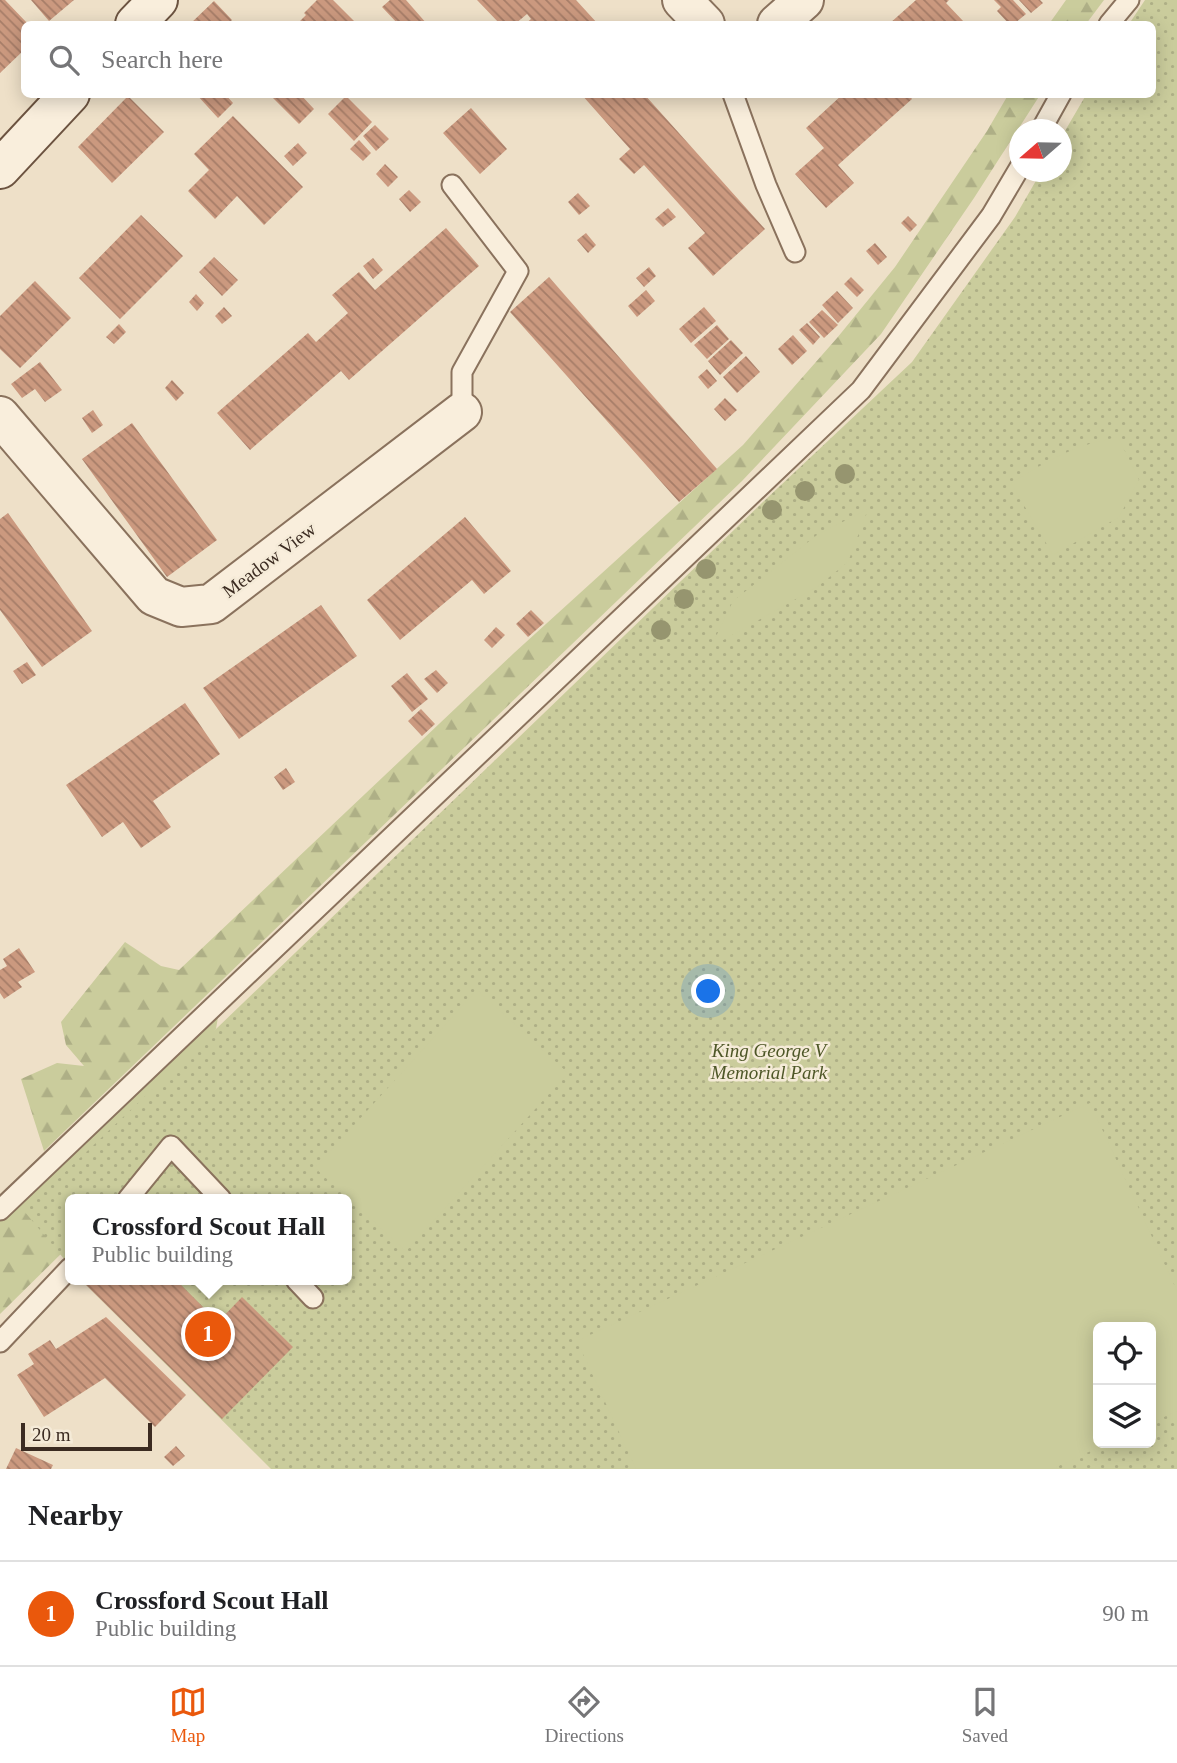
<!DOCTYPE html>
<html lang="en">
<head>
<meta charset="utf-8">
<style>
	:root { --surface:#fff; --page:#f2f2f2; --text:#202124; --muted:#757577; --line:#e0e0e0; --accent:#ea580c }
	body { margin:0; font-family:"Times New Roman",serif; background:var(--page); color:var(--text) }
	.controls { position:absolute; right:21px; bottom:21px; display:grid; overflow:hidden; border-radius:10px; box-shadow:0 4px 18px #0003 }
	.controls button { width:63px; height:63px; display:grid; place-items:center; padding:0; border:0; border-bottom:2px solid var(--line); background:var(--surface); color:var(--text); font:35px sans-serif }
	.compass { position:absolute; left:1009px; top:119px; width:63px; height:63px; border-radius:50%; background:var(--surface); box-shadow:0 4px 18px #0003; rotate:250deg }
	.scale { position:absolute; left:21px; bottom:18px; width:131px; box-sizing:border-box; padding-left:7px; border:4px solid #3b2b21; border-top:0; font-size:19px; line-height:24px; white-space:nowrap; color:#3b2b21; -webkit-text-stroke:5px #f5ebd8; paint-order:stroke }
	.you { position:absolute; left:709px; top:992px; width:24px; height:24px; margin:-18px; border:5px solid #fff; border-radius:50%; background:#1a73e8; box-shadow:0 0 0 10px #1a73e833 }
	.badge { display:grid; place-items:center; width:46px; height:46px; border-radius:50%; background:var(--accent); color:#fff; font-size:23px; font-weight:700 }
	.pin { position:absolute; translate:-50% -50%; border:4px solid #fff; box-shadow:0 2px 7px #0006 }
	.popup { position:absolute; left:65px; top:1194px; width:287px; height:91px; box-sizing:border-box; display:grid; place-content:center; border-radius:10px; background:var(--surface); filter:drop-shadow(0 2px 5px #0005); font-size:23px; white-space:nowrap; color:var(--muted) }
	.popup b { font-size:26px; color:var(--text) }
	.popup::after { content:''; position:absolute; left:50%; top:100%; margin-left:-14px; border:14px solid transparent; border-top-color:var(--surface) }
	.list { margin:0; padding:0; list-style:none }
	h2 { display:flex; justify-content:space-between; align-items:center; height:91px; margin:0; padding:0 28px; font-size:30px }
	h2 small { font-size:23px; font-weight:400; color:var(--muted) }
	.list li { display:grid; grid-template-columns:46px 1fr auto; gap:21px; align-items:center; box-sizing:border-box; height:105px; padding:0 28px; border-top:2px solid var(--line) }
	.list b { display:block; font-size:26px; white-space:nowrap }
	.list p { margin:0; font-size:23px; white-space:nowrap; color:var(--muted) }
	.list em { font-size:23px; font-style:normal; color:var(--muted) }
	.icon { flex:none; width:38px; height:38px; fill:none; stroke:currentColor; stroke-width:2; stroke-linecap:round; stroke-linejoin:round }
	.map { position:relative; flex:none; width:1177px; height:1469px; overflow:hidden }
	.search { position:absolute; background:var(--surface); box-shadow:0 4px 18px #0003; left:21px; right:21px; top:21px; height:77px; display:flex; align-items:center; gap:18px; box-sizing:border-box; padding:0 24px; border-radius:10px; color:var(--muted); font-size:26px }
	.sheet { height:196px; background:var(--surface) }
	nav { display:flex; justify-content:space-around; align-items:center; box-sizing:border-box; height:98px; border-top:2px solid var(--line); background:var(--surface); font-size:19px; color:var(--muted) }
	nav a { display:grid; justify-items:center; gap:4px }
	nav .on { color:var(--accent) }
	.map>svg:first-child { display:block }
</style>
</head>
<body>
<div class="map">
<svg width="1177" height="1469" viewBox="0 0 1177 1469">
	<defs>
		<pattern id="forest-firs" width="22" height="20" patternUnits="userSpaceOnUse" patternTransform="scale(1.75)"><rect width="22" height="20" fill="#cacc9c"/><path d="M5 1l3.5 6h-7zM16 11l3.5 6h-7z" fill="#aeaf86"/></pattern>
		<pattern id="park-dots" width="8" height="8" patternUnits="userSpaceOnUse" patternTransform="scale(1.75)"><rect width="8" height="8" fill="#cacc9c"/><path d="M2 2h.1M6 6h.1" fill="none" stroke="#aeaf86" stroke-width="1.8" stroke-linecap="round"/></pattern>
		<pattern id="building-back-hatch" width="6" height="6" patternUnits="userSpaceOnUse" patternTransform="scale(1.75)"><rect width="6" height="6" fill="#cb997f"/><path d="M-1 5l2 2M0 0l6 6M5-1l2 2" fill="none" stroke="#a67d68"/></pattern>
	</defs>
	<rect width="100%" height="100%" fill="#eee0c8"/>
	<path fill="url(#forest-firs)" d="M1066 0H1104L1086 24H1049Z
		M1008 95H1040L974 198 881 334 742 481 44 1151 21 1079 57 1063 84 1066 66 1045 61 1022 125 942 161 966 179 970 514 653 743 445 837 338 895 267 987 131Z
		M218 1017 216 1029 168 1096 70 1199 69 1246 0 1314V1221Z"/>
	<path fill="url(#park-dots)" fill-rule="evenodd" d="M1145 0H1177V1469H271L81 1280H346V1199H70V1266L24 1211 216 1029 764 501 912 362 1015 217 1041 172H1062V136L1086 95 1152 94V24H1129ZM1098 1327H1151V1443H1098Z"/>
	<path fill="#cacc9c" d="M1118 437 1139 480 1119 517 1053 555 1011 483C1051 459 1072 446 1118 437Z
		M868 509 848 562 817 587 711 647 733 601 817 535Z
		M477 990 568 1073 406 1251 315 1168Z
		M1090 1103 1177 1291V1411L1151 1423V1327H1098V1443H1108L1052 1469H636L577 1341Z"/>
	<path fill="url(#building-back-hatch)" d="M0 0H5L28 24H24V50L0 73Z
		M31 0H74L49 21Z
		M317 0H333L357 24H297L306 15 304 13Z
		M390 0H406L427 24H398L382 7Z
		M477 0H576L598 24H525L531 19 527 14 515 24H500Z
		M916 0H949L946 3 964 22 961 24H889Z
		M994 0H1013L1026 14 1014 24H1009L997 11 1001 7Z
		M1019 0H1040L1043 3 1031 13Z
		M214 1 232 20 228 24H190Z
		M196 94H225L233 103 218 118Z
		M277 94H300L314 109 299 124 273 98Z
		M581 94H644L765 229 713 276 688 248 705 233 644 165 634 174 619 159 630 149Z
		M843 94H908L912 99 838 165 854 183 826 208 795 174 824 148 806 128Z
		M128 96 164 132 112 183 78 147Z
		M346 96 372 122 354 141 328 114Z
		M471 108 507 149 480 174 443 133Z
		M233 116 303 187 264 225 237 196 215 219 188 191 209 170 194 154Z
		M375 125 389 139 376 151 363 136Z
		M359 140 371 153 363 161 350 149Z
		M298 143 307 153 293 166 284 156Z
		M385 164 398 177 388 187 376 174Z
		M409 190 421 202 410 212 399 199Z
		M578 193 590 206 579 215 568 202Z
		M668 208 676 217 663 227 655 219Z
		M141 215 183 256 120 319 79 278Z
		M908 216 917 225 910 232 901 223Z
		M446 228 479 266 349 380 341 371 250 450 217 413 308 333 316 342 348 313 332 295 359 272 375 290Z
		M586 233 596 245 588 253 577 240Z
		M875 243 887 257 878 265 866 251Z
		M214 257 238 280 222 296 199 272Z
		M373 258 383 270 373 279 363 266Z
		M649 267 656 276 644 287 636 278Z
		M549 277 717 469 679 502 510 312Z
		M851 277 864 290 857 297 844 284Z
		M35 281 71 318 20 368 0 349V316Z
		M646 290 655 301 637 317 628 306Z
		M837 291 853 308 838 323 822 305Z
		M196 294 204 303 197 311 189 302Z
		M224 307 232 316 222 324 215 316Z
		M704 307 716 321 691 343 679 329Z
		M822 310 838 325 824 338 809 322Z
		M807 323 820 337 813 345 799 330Z
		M119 324 126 332 114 344 106 337Z
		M717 325 729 339 707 359 694 345Z
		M793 335 807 351 792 365 778 349Z
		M731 340 743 353 720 375 708 361Z
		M746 356 760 372 737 393 723 377Z
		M40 362 62 390 45 402 35 389 22 398 11 384Z
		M707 369 717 381 708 389 698 377Z
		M172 380 184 393 176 401 165 388Z
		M725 398 737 410 725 421 714 409Z
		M93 410 103 425 92 433 82 418Z
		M132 423 217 540 167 577 82 459Z
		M8 513 92 631 42 667 0 610V519Z
		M465 517 511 571 484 594 472 580 400 640 367 600Z
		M321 605 357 656 239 739 203 688Z
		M531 610 544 623 528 637 516 624Z
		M496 627 505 635 492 648 484 640Z
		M27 662 36 675 22 684 13 671Z
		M436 670 448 683 437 693 424 679Z
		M407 673 428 699 412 712 391 686Z
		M185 703 220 754 153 801 171 827 141 848 123 822 102 837 66 785Z
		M421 709 435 724 422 736 408 721Z
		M286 768 295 782 283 790 274 777Z
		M19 948 35 972 18 982 22 987 4 999 0 993V970L7 966 3 959Z
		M81 1280H176L218 1322 242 1297 293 1347 222 1419Z
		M106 1317 186 1395 155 1427 105 1378 44 1417 17 1375 34 1364 28 1354 50 1340 56 1349Z
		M176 1446 185 1456 173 1466 164 1457Z
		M16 1448 53 1465 51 1469H6Z"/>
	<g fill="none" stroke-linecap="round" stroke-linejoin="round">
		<g stroke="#8a725d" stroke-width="23">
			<path id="lane" d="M1109 24 1129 0
				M733 94 766 185 795 252
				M1041 130 1061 94
				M452 185 518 271 462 372V412
				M128 1199 171 1146 221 1199
				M0 1210 861 390 991 216 1020 167
				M296 1280 313 1298
				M0 1342 70 1268"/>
		</g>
		<g stroke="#8a725d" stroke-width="42">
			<path id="street" d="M682 0 705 24
				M777 24 804 0
				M0 416 154 596 181 607 211 604 462 412"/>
		</g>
		<g stroke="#6c5340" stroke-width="42">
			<path id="secondary" d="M135 24 158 0
				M0 169 70 94"/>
		</g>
		<use href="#lane" stroke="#f9eedc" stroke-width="19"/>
		<use href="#street" stroke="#f9eedc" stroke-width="38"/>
		<use href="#secondary" stroke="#f9eedc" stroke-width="38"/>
	</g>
	<g fill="#96956f">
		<circle cx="845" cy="474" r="10"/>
		<circle cx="805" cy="491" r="10"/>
		<circle cx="772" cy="510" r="10"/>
		<circle cx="706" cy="569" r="10"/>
		<circle cx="684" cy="599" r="10"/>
		<circle cx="661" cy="630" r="10"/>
	</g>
	<g text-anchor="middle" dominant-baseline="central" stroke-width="5" stroke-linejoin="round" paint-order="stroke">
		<g font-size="19" fill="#3b2b21" stroke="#f5ebd8">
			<text transform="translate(269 560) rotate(-37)">Meadow View</text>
		</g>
		<g font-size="19" font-style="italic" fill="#4e5727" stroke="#f5ebd8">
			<text x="769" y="1050">King George V<tspan x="769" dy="22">Memorial Park</tspan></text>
		</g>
	</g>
</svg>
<div class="controls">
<button><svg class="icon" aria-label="locate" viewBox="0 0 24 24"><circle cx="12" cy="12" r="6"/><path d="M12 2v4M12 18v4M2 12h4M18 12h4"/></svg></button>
<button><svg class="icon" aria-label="layers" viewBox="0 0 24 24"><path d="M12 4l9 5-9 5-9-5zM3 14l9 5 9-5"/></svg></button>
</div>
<svg class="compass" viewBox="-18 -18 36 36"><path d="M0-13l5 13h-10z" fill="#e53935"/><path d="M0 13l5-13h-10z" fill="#757577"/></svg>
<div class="scale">20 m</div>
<div class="you"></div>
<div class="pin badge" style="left:208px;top:1334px">1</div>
<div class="popup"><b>Crossford Scout Hall</b>Public building</div>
<div class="search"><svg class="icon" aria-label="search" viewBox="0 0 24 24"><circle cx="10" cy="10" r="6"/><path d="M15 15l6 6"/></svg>Search here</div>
</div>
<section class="sheet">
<h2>Nearby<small></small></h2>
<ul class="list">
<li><span class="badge">1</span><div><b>Crossford Scout Hall</b><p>Public building</p></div><em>90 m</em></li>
</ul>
</section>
<nav>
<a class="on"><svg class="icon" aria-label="map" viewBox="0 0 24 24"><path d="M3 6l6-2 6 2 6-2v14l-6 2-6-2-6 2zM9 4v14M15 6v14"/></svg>Map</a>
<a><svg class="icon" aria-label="directions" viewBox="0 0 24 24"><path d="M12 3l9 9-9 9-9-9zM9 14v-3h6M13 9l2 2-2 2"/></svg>Directions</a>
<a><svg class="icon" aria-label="saved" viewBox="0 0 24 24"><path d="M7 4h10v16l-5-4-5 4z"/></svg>Saved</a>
</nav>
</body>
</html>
